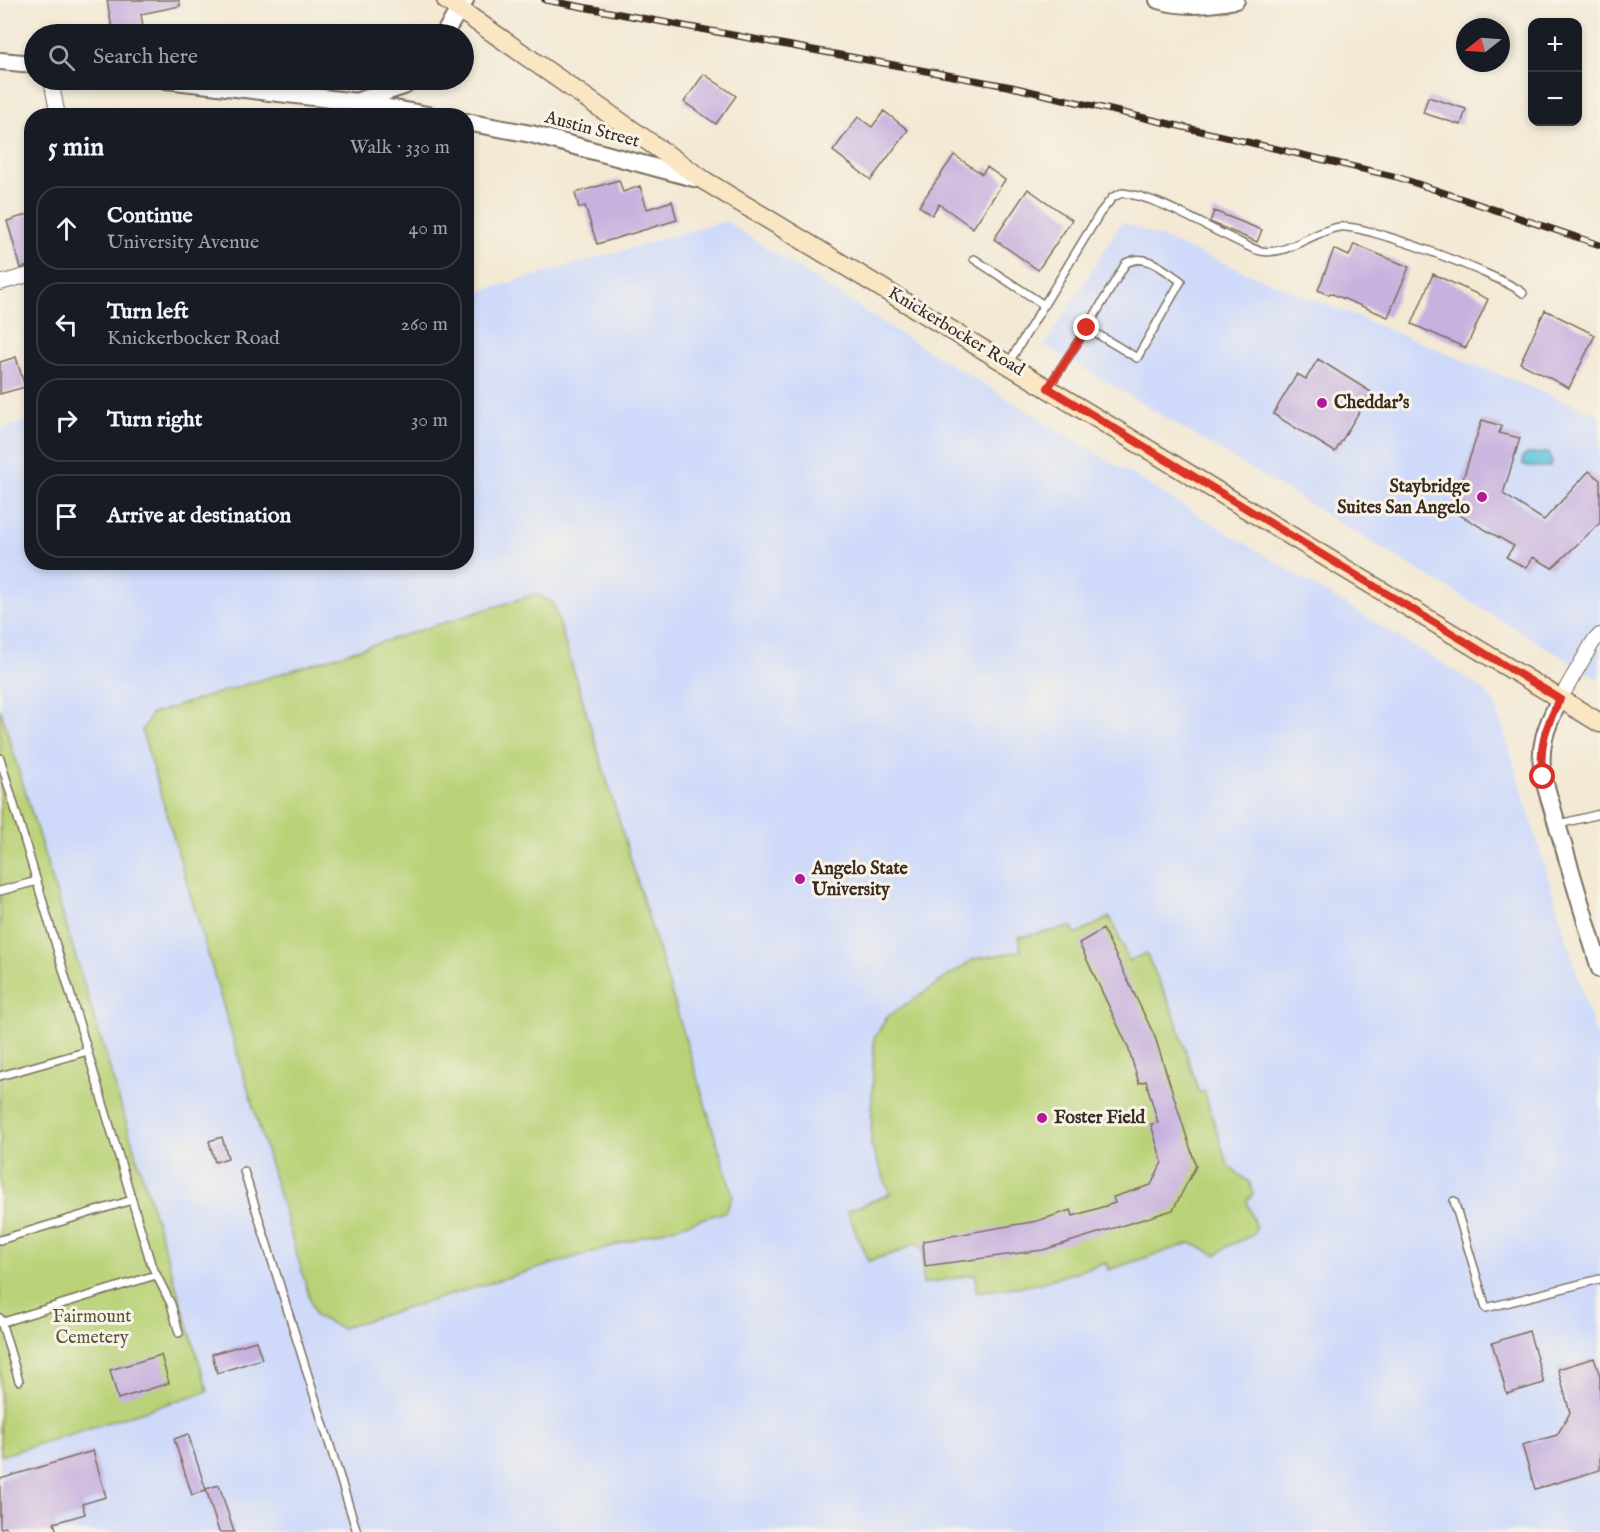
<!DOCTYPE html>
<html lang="en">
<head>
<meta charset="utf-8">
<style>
	:root { --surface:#171b24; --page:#242831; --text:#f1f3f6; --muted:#9ea1a6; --line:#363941 }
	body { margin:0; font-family:"IM FELL English",serif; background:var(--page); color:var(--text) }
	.controls { position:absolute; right:18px; top:18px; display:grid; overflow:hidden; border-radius:12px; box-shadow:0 3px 9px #0003 }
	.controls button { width:54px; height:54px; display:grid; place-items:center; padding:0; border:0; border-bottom:2px solid var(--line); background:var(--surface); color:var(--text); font:30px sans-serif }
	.compass { position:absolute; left:1456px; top:18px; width:54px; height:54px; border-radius:50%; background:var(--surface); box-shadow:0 3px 9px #0003; rotate:253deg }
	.stop { position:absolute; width:18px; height:18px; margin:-14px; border:4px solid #d93025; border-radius:50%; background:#fff }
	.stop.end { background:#d93025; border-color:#fff; box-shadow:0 2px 6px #0008 }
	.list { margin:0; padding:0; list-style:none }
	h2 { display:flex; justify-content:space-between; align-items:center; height:78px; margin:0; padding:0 24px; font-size:26px }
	h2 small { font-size:20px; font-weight:400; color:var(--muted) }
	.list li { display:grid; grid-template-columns:39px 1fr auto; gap:18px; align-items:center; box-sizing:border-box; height:84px; margin:0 12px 12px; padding:0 12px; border:2px solid var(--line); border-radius:24px }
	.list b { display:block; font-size:22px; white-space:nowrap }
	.list p { margin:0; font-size:20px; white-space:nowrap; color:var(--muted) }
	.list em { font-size:20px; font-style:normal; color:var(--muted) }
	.icon { flex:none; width:33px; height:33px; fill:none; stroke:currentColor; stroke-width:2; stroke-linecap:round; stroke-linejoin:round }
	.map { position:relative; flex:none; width:1600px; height:1532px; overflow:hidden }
	.search { position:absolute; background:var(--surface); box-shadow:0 3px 9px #0003; left:24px; top:24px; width:450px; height:66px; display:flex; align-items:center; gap:15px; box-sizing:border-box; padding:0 21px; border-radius:33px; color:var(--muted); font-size:22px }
	.panel { position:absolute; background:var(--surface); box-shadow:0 3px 9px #0003; left:24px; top:108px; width:450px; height:462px; border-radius:24px }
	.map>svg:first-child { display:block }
</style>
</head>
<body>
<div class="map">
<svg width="1600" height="1532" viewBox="0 0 1600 1532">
	<rect width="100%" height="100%" fill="#f7f3e8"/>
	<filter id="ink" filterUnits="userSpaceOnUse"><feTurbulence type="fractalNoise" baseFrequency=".0167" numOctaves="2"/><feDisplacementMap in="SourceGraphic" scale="12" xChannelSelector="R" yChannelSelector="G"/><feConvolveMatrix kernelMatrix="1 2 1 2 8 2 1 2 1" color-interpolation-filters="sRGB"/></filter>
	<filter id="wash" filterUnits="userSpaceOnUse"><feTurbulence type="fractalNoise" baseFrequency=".008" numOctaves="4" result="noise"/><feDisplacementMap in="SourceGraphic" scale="24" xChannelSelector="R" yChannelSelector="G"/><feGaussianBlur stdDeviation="1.35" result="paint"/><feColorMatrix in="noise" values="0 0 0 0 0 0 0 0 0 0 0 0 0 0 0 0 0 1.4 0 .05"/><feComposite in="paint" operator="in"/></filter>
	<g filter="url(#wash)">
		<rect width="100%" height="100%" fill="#f3e9d4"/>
		<path fill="#cfdafa" d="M725 221 891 328 1478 685 1490 697 1497 708 1600 1049V1532H0V1456L208 1391 0 709V429L31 420 32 562H466L467 295Z
			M1122 222 1600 415V680L1045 345Z"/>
		<path fill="#b9d277" stroke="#7a7e4a" stroke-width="1.5" d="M536 594 553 603 733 1196 725 1212 341 1328 315 1316 142 731 151 714Z
			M0 709 208 1391 0 1456Z
			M1110 917 1129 961 1146 953 1174 1014 1199 1093 1204 1091 1228 1166 1250 1183 1253 1193 1247 1201 1256 1229 1253 1235 1228 1246 1217 1255 1190 1243 1108 1270 1106 1263 1032 1285 976 1292V1274L923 1284V1248L914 1243 901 1251 868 1261 847 1211 890 1194 871 1144 874 1039 887 1017 974 959 1021 951 1019 937 1072 927 1076 935Z"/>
		<path fill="#5fc6db" stroke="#4d787c" stroke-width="1.5" d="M1548 453 1552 462 1549 467H1527L1523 464V457L1527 454Z"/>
		<g id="blocks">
			<path fill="#c7b1de" d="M107 0H179L180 6 141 14 144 33 113 34Z
				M704 74 736 96 716 124 684 102Z
				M1428 97 1466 109 1461 125 1423 113Z
				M884 111 908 130 871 180 833 151 858 117 872 127Z
				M954 155 982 174 987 167 1005 180 973 228 939 204 932 215 919 206Z
				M619 180 623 192 640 186 647 209 672 201 677 220 597 244 585 206 579 208 575 193Z
				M1028 189 1072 220 1038 270 994 239Z
				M1214 211 1262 230 1257 242 1210 222Z
				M32 213V265L21 268 7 221Z
				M1354 244 1409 267 1388 317 1330 293 1329 295 1318 290 1334 249 1349 256Z
				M1433 274 1488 299 1466 348 1412 324Z
				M1545 310 1595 335 1569 388 1520 363Z
				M16 357 25 387 0 394V362Z
				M1318 359 1371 392 1335 452 1273 414 1297 374 1306 379Z
				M1482 420 1502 426 1499 433 1520 438 1503 494 1544 520 1589 471 1600 480V523L1552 568 1533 557 1526 568 1506 557 1514 546 1456 513 1459 506 1455 503Z
				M1103 929 1155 1037 1196 1166 1173 1210 1043 1250 925 1266 923 1241 1037 1221 1071 1210 1073 1216 1115 1203 1113 1197 1151 1185 1162 1162 1151 1124 1158 1123 1146 1081 1139 1083 1128 1047 1079 943Z
				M222 1137 228 1158 215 1162 209 1141Z
				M1529 1331 1544 1383 1507 1394 1492 1343Z
				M256 1341 262 1359 217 1373 212 1354Z
				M161 1355 169 1383 118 1399 110 1370Z
				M1594 1358 1600 1376V1470L1535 1489 1522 1445 1557 1435 1570 1413 1558 1369Z
				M188 1434 206 1490 192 1495 174 1439Z
				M93 1451 106 1497 82 1504 85 1514 54 1523 57 1532H8L6 1527 0 1528V1479Z
				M219 1485 234 1532H219L206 1489Z"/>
		</g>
	</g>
	<g filter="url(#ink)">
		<use href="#blocks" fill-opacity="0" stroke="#7b6d5e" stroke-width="1.5"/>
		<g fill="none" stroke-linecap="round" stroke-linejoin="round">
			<g stroke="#7b6d5e" stroke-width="10">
				<path id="service" d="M974 259 1044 305
					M1008 364 1100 213 1113 197 1122 193C1156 196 1200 224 1231 238 1240 242 1251 249 1261 251 1288 256 1313 231 1339 227 1366 224 1500 275 1523 293
					M1048 388 1087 328 1137 358 1181 281C1164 270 1146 252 1126 263L1087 328
					M0 758 151 1264 171 1304 179 1333
					M1559 824 1600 814
					M0 891 37 881
					M0 1076 88 1051
					M244 1171 357 1532
					M1454 1201 1486 1308 1600 1279
					M0 1240 132 1200
					M0 1318 19 1381
					M0 1323 156 1275"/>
			</g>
			<g stroke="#7b6d5e" stroke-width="16">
				<path id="minor" d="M51 80 58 116
					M0 283 32 274
					M1560 699 1593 642 1600 635"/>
			</g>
			<g stroke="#7b6d5e" stroke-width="20">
				<path id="tertiary" d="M1158 0C1184 8 1210 5 1236 0
					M444 34 465 0
					M0 61 34 64
					M166 80 357 102 433 116
					M358 101 404 86 410 80
					M466 122 531 134 698 179
					M1560 699C1546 726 1538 746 1543 777L1600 969"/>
			</g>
			<g stroke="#7b6d5e" stroke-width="21">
				<path id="secondary" d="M446 0 705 181 1600 723"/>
			</g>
			<use href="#service" stroke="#fff" stroke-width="7"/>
			<use href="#minor" stroke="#fff" stroke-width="14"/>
			<use href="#tertiary" stroke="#fff" stroke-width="16"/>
			<use href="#secondary" stroke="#fbe6c4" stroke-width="18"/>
			<g stroke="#3b2a1e" stroke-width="7">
				<path id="rail" d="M545 0 1012 87 1397 177 1600 245"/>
			</g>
			<use href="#rail" stroke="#f7f3e8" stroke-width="4.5" stroke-dasharray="14" stroke-linecap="butt"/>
		</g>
	</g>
	<g fill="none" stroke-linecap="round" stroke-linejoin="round" filter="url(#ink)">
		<path stroke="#d93025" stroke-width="8" d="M1087 328 1048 388 1560 699C1546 726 1538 746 1543 777"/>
	</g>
	<g fill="#b5179e" stroke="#f7f3e8" stroke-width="2">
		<circle cx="1322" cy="403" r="6"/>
		<circle cx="1482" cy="497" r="6"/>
		<circle cx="800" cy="879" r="6"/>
		<circle cx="1042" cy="1118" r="6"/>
	</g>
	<g text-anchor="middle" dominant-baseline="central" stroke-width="6" stroke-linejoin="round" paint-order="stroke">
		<g font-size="18" fill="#3b2a1e" stroke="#f7f3e8">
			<text transform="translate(592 130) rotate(15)">Austin Street</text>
			<text transform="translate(956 332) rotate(31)">Knickerbocker Road</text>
		</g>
		<g font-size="18" font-weight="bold" fill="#3b2a1e" stroke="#f7f3e8" text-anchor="start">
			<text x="1334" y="403">Cheddar's</text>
			<text x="1470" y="487" text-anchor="end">Staybridge<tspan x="1470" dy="21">Suites San Angelo</tspan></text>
			<text x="812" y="869">Angelo State<tspan x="812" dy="21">University</tspan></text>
			<text x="1054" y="1118">Foster Field</text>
		</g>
		<g font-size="18" fill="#5a5434" stroke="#f7f3e8">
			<text x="92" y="1317">Fairmount<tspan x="92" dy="21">Cemetery</tspan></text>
		</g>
	</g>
</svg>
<div class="controls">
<button>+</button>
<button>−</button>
</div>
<svg class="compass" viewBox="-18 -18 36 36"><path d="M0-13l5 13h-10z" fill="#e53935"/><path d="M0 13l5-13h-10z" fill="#9ea1a6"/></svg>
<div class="stop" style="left:1543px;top:777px"></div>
<div class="stop end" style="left:1087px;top:328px"></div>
<div class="search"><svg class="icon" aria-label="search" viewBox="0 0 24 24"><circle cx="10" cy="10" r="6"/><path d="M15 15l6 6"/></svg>Search here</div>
<section class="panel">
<h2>5 min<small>Walk · 330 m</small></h2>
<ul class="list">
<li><svg class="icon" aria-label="ahead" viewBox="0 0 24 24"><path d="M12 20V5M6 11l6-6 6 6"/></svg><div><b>Continue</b><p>University Avenue</p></div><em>40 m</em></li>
<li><svg class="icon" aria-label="left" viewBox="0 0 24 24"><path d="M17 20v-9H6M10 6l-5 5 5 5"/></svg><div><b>Turn left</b><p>Knickerbocker Road</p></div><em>260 m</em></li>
<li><svg class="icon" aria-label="right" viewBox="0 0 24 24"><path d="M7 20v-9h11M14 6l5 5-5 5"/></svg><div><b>Turn right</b></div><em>30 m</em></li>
<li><svg class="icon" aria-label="arrive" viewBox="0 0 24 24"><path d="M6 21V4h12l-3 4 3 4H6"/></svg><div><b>Arrive at destination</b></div></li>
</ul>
</section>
</div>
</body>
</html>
